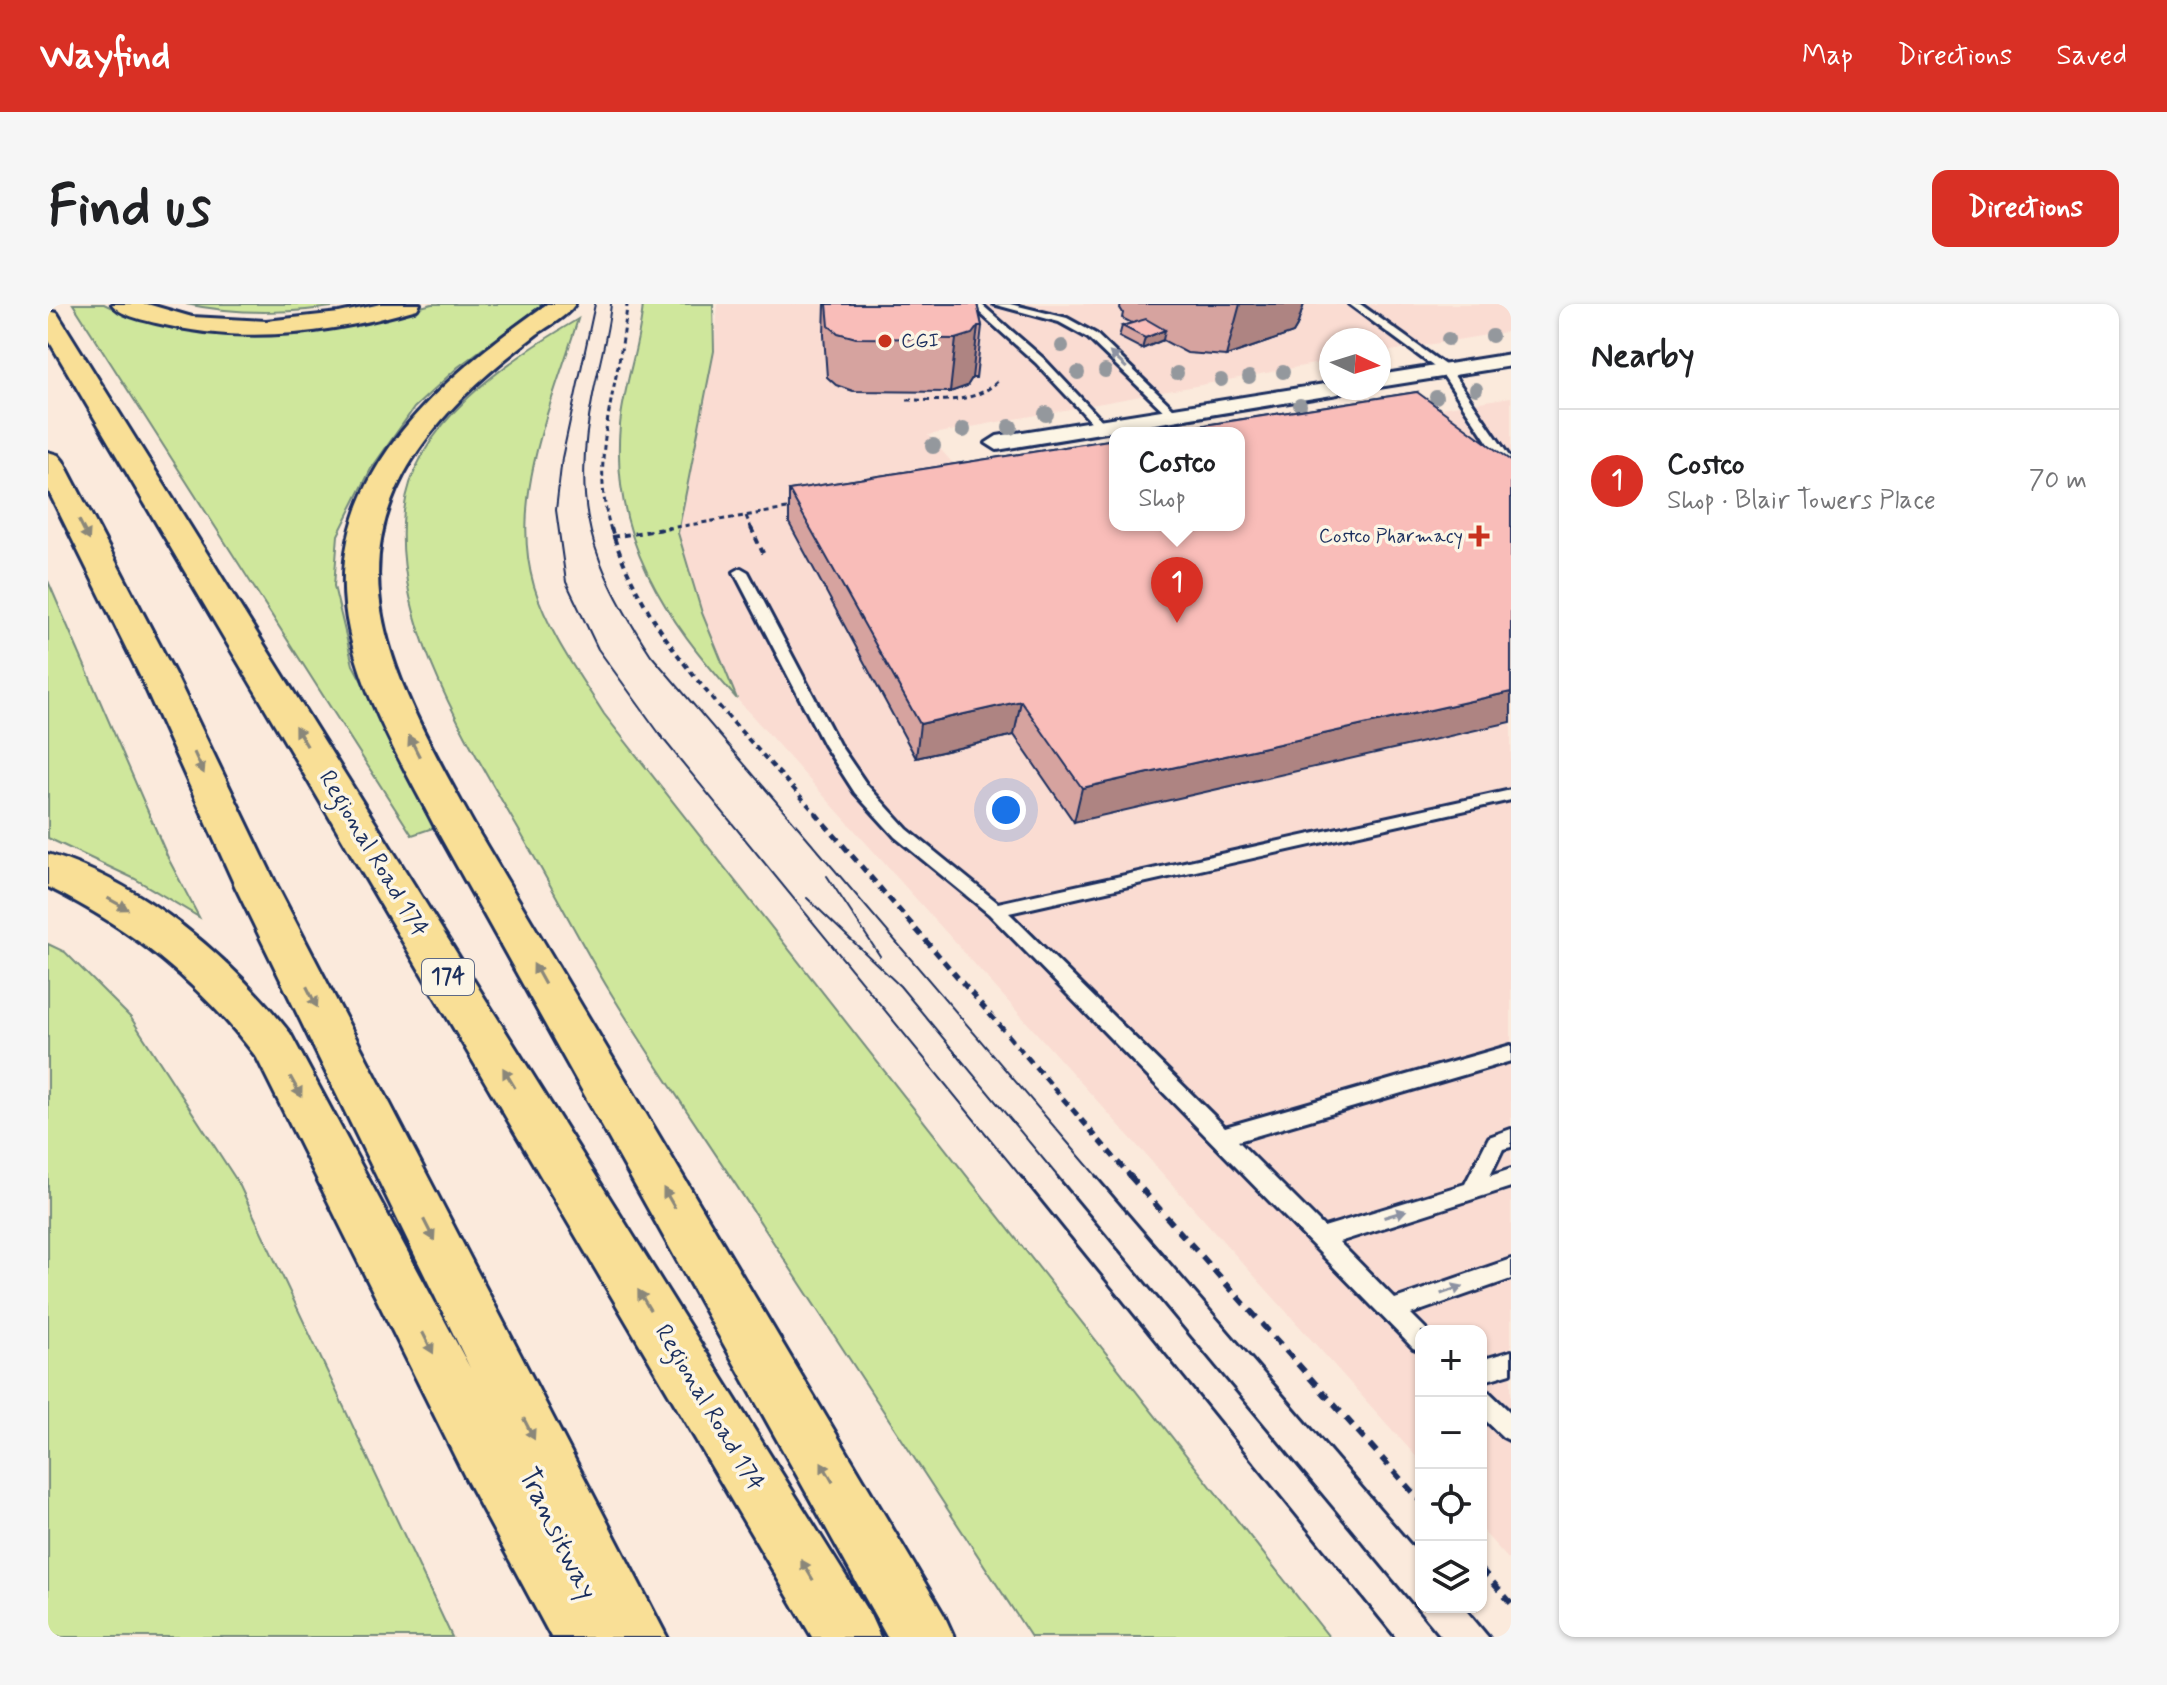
<!DOCTYPE html>
<html lang="en">
<head>
<meta charset="utf-8">
<style>
	:root { --surface:#fff; --page:#f6f6f6; --text:#202124; --muted:#757577; --line:#e0e0e0; --accent:#d93025 }
	body { margin:0; font-family:Mynerve,sans-serif; background:var(--page); color:var(--text) }
	.controls { position:absolute; right:24px; bottom:24px; display:grid; overflow:hidden; border-radius:16px; box-shadow:0 2px 6px #0004 }
	.controls button { width:72px; height:72px; display:grid; place-items:center; padding:0; border:0; border-bottom:2px solid var(--line); background:var(--surface); color:var(--text); font:40px sans-serif }
	.compass { position:absolute; left:1271px; top:24px; width:72px; height:72px; border-radius:50%; background:var(--surface); box-shadow:0 2px 6px #0004; rotate:94deg }
	.you { position:absolute; left:958px; top:506px; width:28px; height:28px; margin:-20px; border:6px solid #fff; border-radius:50%; background:#1a73e8; box-shadow:0 0 0 12px #1a73e833 }
	.badge { display:grid; place-items:center; width:52px; height:52px; border-radius:50%; background:var(--accent); color:#fff; font-size:26px; font-weight:700 }
	.pin { position:absolute; translate:-50% -66px; filter:drop-shadow(0 2px 4px #0008) }
	.pin::after { content:''; position:absolute; top:42px; width:28px; height:24px; background:inherit; clip-path:polygon(0 0,100% 0,50% 100%) }
	.popup { position:absolute; left:1061px; top:123px; width:136px; height:104px; box-sizing:border-box; display:grid; place-content:center; border-radius:16px; background:var(--surface); filter:drop-shadow(0 2px 6px #0005); font-size:26px; white-space:nowrap; color:var(--muted) }
	.popup b { font-size:30px; color:var(--text) }
	.popup::after { content:''; position:absolute; left:50%; top:100%; margin-left:-16px; border:16px solid transparent; border-top-color:var(--surface) }
	.list { margin:0; padding:0; list-style:none }
	h2 { display:flex; justify-content:space-between; align-items:center; height:104px; margin:0; padding:0 32px; font-size:34px }
	h2 small { font-size:26px; font-weight:400; color:var(--muted) }
	.list li { display:grid; grid-template-columns:52px 1fr auto; gap:24px; align-items:center; box-sizing:border-box; height:144px; padding:0 32px; border-top:2px solid var(--line) }
	.list b { display:block; font-size:30px; white-space:nowrap }
	.list p { margin:0; font-size:26px; white-space:nowrap; color:var(--muted) }
	.list em { font-size:26px; font-style:normal; color:var(--muted) }
	.icon { flex:none; width:44px; height:44px; fill:none; stroke:currentColor; stroke-width:2; stroke-linecap:round; stroke-linejoin:round }
	.map { position:relative; flex:none; width:1463px; height:1333px; overflow:hidden; border-radius:16px }
	header { display:flex; align-items:center; gap:48px; box-sizing:border-box; height:112px; padding:0 40px; background:var(--accent); color:#fff }
	header strong { font-size:38px }
	nav { display:flex; gap:44px; margin-inline-start:auto; font-size:28px }
	.intro { display:flex; align-items:center; justify-content:space-between; box-sizing:border-box; height:192px; padding:0 48px }
	h1 { margin:0; font-size:56px }
	.button { padding:20px 36px; border-radius:16px; background:var(--accent); color:#fff; font-size:28px; font-weight:700 }
	main { display:flex; gap:48px; padding:0 48px }
	aside { flex:1; background:var(--surface); border-radius:16px; box-shadow:0 2px 6px #0004 }
	.map>svg:first-child { display:block }
</style>
</head>
<body>
<header>
<strong>Wayfind</strong>
<nav><a>Map</a><a>Directions</a><a>Saved</a></nav>
</header>
<div class="intro"><h1>Find us</h1><a class="button">Directions</a></div>
<main>
<div class="map">
<svg width="1463" height="1333" viewBox="0 0 1463 1333">
	<rect width="100%" height="100%" fill="#fbeadc"/>
	<filter id="ink" filterUnits="userSpaceOnUse"><feTurbulence type="fractalNoise" baseFrequency=".0125" numOctaves="2"/><feDisplacementMap in="SourceGraphic" scale="16" xChannelSelector="R" yChannelSelector="G"/><feConvolveMatrix kernelMatrix="1 2 1 2 8 2 1 2 1" color-interpolation-filters="sRGB"/></filter>
	<g filter="url(#ink)">
		<path fill="#fadcd2" d="M670 0H1463V27L1331 49V36H1283V57L880 131 922 179 1067 221H1191V136L1463 93V1258L1433 1225V1027H1373V1158L689 395 654 309 630 229 666 47Z"/>
		<path fill="#cfe79c" stroke="#758b7d" stroke-width="2" d="M25 0H56L87 15 140 27 201 31 316 18 384 0H495L410 63 366 104 323 165 290 231 286 282 305 361 391 522 364 531Z
			M138 0H305C249 9 194 12 138 0Z
			M595 0H665L666 47 630 229 654 309 689 395C617 314 562 234 572 121 576 80 592 41 595 0Z
			M530 15C505 97 460 195 486 282 500 328 530 369 556 410L1281 1333H983C894 1197 805 1060 716 924 665 844 610 767 561 686 534 641 510 594 484 549 429 451 343 325 356 207 366 118 460 57 530 15Z
			M0 277 121 556 151 613 87 575 0 534Z
			M0 640 17 648 83 714 191 880 404 1333H0Z"/>
		<g fill="none" stroke-linecap="round" stroke-linejoin="round">
			<g stroke="#1b2f5e" stroke-width="6">
				<path id="lane" d="M922 0H933L996 55 1058 121V125H1050L988 59Z
					M945 0H962L1019 14 1048 30 1132 111 1122 113 1040 34 1011 18Z
					M1301 0H1312L1401 64 1463 155V168L1459 167 1393 68Z
					M693 264 700 268 791 440 819 481 859 525 950 599 1463 486V496L961 609 1177 823 1463 741V757L1190 837 1276 923 1417 880 1441 833 1463 825V843L1455 845 1442 872 1463 865V883L1291 938 1347 995 1463 955V975L1363 1010 1380 1027H1373V1047L1365 1044 941 610 847 533 807 489 776 441 686 268Z
					M1463 1047V1069L1433 1078V1056Z
					M1433 1085 1441 1088 1463 1109V1137L1455 1133 1433 1112Z"/>
			</g>
			<g stroke="#1b2f5e" stroke-width="6">
				<path id="street" d="M1463 50V62L1331 83V71Z
					M1283 79V84H1300L1290 90 949 146 938 139 949 132Z"/>
			</g>
			<g stroke="#1b2f5e" stroke-width="6">
				<path id="highway" d="M64 0H99L144 13 218 17 291 9 333 0H372L369 5C282 30 197 41 108 19 95 16 71 11 64 0Z
					M499 0H527C518 13 502 21 489 30 463 50 438 70 415 93 267 241 340 366 426 521L896 1311 906 1333H839L386 521C354 460 315 394 301 326 269 177 391 76 499 0Z
					M0 7 9 9 12 14 822 1311 832 1333H764L0 35Z
					M0 148 10 151 15 157 129 374 230 584 619 1333H503L418 1175 209 754C152 679 85 625 0 583V550C96 579 181 652 242 729L422 1064 188 584 93 374 0 186Z"/>
			</g>
			<path stroke="#1b2f5e" stroke-width="3" stroke-dasharray="5 4" stroke-linecap="butt" d="M859 96C891 96 925 101 950 77
				M698 212 704 226
				M563 226C539 148 574 77 579 0
				M610 226 745 204"/>
			<path stroke="#1b2f5e" stroke-width="4" stroke-dasharray="6 5" stroke-linecap="butt" d="M563 224C598 338 692 423 769 511
				M703 224 716 251
				M564 233 622 224"/>
			<path stroke="#1b2f5e" stroke-width="5" stroke-dasharray="8 6" stroke-linecap="butt" d="M767 509 1084 874"/>
			<path stroke="#1b2f5e" stroke-width="6" stroke-dasharray="10 8" stroke-linecap="butt" d="M1082 872 1373 1198
				M1433 1265 1463 1299"/>
			<use href="#lane" fill="#fcf5e5" fill-rule="evenodd"/>
			<use href="#street" fill="#fcf5e5" fill-rule="evenodd"/>
			<use href="#highway" fill="#f9df96" fill-rule="evenodd"/>
			<path stroke="#1b2f5e" stroke-width="2" d="M547 0 514 154 508 206 518 278 550 345 616 436 974 874
				M563 0C560 31 551 60 545 91 523 203 542 257 603 351L1050 874
				M779 572 832 652
				M759 594 852 682 1011 874"/>
			<path stroke="#1b2f5e" stroke-width="3" d="M973 872 1346 1333
				M1009 872 1392 1333
				M1048 872 1373 1251
				M1417 1303 1442 1333"/>
		</g>
		<g fill="#94989d">
			<circle cx="1444" cy="32" r="7"/>
			<circle cx="1400" cy="35" r="7"/>
			<circle cx="1014" cy="42" r="7"/>
			<circle cx="1057" cy="67" r="7"/>
			<circle cx="1235" cy="68" r="7"/>
			<circle cx="1030" cy="69" r="7"/>
			<circle cx="1129" cy="69" r="7"/>
			<circle cx="1201" cy="73" r="7"/>
			<circle cx="1173" cy="76" r="7"/>
			<circle cx="1428" cy="85" r="7"/>
			<circle cx="1388" cy="93" r="7"/>
			<circle cx="1252" cy="101" r="7"/>
			<circle cx="998" cy="110" r="8"/>
			<circle cx="962" cy="123" r="8"/>
			<circle cx="915" cy="126" r="8"/>
			<circle cx="885" cy="142" r="8"/>
		</g>
		<path fill="#d6a39f" stroke="#1b2f5e" stroke-width="2" d="M777 0H929L934 22 928 74H924L919 82 902 88 805 87 788 81 779 73 776 31Z
			M1073 0H1256L1249 22 1245 29 1178 52 1139 49 1115 36 1094 45 1071 33 1074 22 1084 19 1074 14 1075 9 1072 4Z
			M1369 88 1026 518 966 431 868 454 741 219V186Z"/>
		<path fill="#ae8482" stroke="#1b2f5e" stroke-width="2" d="M1192 0H1256L1249 22 1245 29 1178 52Z
			M930 22 924 74 919 82 902 88 908 35Z
			M1117 26 1115 36 1094 45 1097 34Z
			M1463 388V418L1026 518 1034 484Z
			M973 397 966 431 868 454 872 420Z"/>
		<path fill="#f9bdb9" stroke="#1b2f5e" stroke-width="2" d="M779 0H929L934 22H930L924 30 908 35 808 34 790 29 781 22Z
			M1098 15 1117 26 1097 34 1074 22Z
			M1369 88 1463 157V388L1034 484 973 397 872 420 741 186 1067 135V221H1191V129H1105Z"/>
		<defs><path id="oneway-solid" d="M-6-.8H1V-3.2L6.5 0L1 3.2V.8H-6Z" transform="scale(2)"/></defs>
		<g fill="#8c92a2">
			<use href="#oneway-solid" transform="translate(1070 56) rotate(-137)"/>
			<use href="#oneway-solid" transform="translate(1347 910) rotate(-17)"/>
			<use href="#oneway-solid" transform="translate(1404 986) rotate(-19)"/>
		</g>
		<g fill="#8a877a">
			<use href="#oneway-solid" transform="translate(36 226) rotate(63)"/>
			<use href="#oneway-solid" transform="translate(253 432) rotate(-121)"/>
			<use href="#oneway-solid" transform="translate(366 442) rotate(-117)"/>
			<use href="#oneway-solid" transform="translate(151 459) rotate(65)"/>
			<use href="#oneway-solid" transform="translate(70 600) rotate(29)"/>
			<use href="#oneway-solid" transform="translate(491 670) rotate(-119)"/>
			<use href="#oneway-solid" transform="translate(264 693) rotate(63)"/>
			<use href="#oneway-solid" transform="translate(461 774) rotate(-121)"/>
			<use href="#oneway-solid" transform="translate(248 783) rotate(61)"/>
			<use href="#oneway-solid" transform="translate(621 894) rotate(-120)"/>
			<use href="#oneway-solid" transform="translate(381 926) rotate(63)"/>
			<use href="#oneway-solid" transform="translate(596 996) rotate(-121)"/>
			<use href="#oneway-solid" transform="translate(380 1039) rotate(63)"/>
			<use href="#oneway-solid" transform="translate(481 1125) rotate(63)"/>
			<use href="#oneway-solid" transform="translate(779 1168) rotate(-120)"/>
			<use href="#oneway-solid" transform="translate(759 1266) rotate(-121)"/>
		</g>
	</g>
	<g fill="#c8321e" stroke="#fcf5e5" stroke-width="3">
		<circle cx="837" cy="37" r="8"/>
		<path d="M1427 220h8v8h8v8h-8v8h-8v-8h-8v-8h8z"/>
	</g>
	<g text-anchor="middle" dominant-baseline="central" stroke-width="7" stroke-linejoin="round" paint-order="stroke">
		<g font-size="20" fill="#1b2f5e" stroke="#fcf5e5" text-anchor="start">
			<text x="853" y="37">CGI</text>
			<text x="1415" y="232" text-anchor="end">Costco Pharmacy</text>
		</g>
		<rect fill="#fcf5e5" stroke="#5e6a86" stroke-width="2" x="374" y="655" width="52" height="36" rx="6"/>
		<g font-size="22" font-weight="bold" fill="#1b2f5e">
			<text x="400" y="673">174</text>
		</g>
		<g font-size="24" fill="#1b2f5e" stroke="#fcf5e5">
			<text transform="translate(325 550) rotate(59)">Regional Road 174</text>
			<text transform="translate(661 1104) rotate(59)">Regional Road 174</text>
		</g>
		<g font-size="28" fill="#1b2f5e" stroke="#fcf5e5">
			<text transform="translate(509 1230) rotate(64)">Transitway</text>
		</g>
	</g>
</svg>
<div class="controls">
<button>+</button>
<button>−</button>
<button><svg class="icon" aria-label="locate" viewBox="0 0 24 24"><circle cx="12" cy="12" r="6"/><path d="M12 2v4M12 18v4M2 12h4M18 12h4"/></svg></button>
<button><svg class="icon" aria-label="layers" viewBox="0 0 24 24"><path d="M12 4l9 5-9 5-9-5zM3 14l9 5 9-5"/></svg></button>
</div>
<svg class="compass" viewBox="-18 -18 36 36"><path d="M0-13l5 13h-10z" fill="#e53935"/><path d="M0 13l5-13h-10z" fill="#757577"/></svg>
<div class="you"></div>
<div class="pin badge" style="left:1129px;top:319px">1</div>
<div class="popup"><b>Costco</b>Shop</div>
</div>
<aside>
<h2>Nearby<small></small></h2>
<ul class="list">
<li><span class="badge">1</span><div><b>Costco</b><p>Shop · Blair Towers Place</p></div><em>70 m</em></li>
</ul>
</aside>
</main>
</body>
</html>
